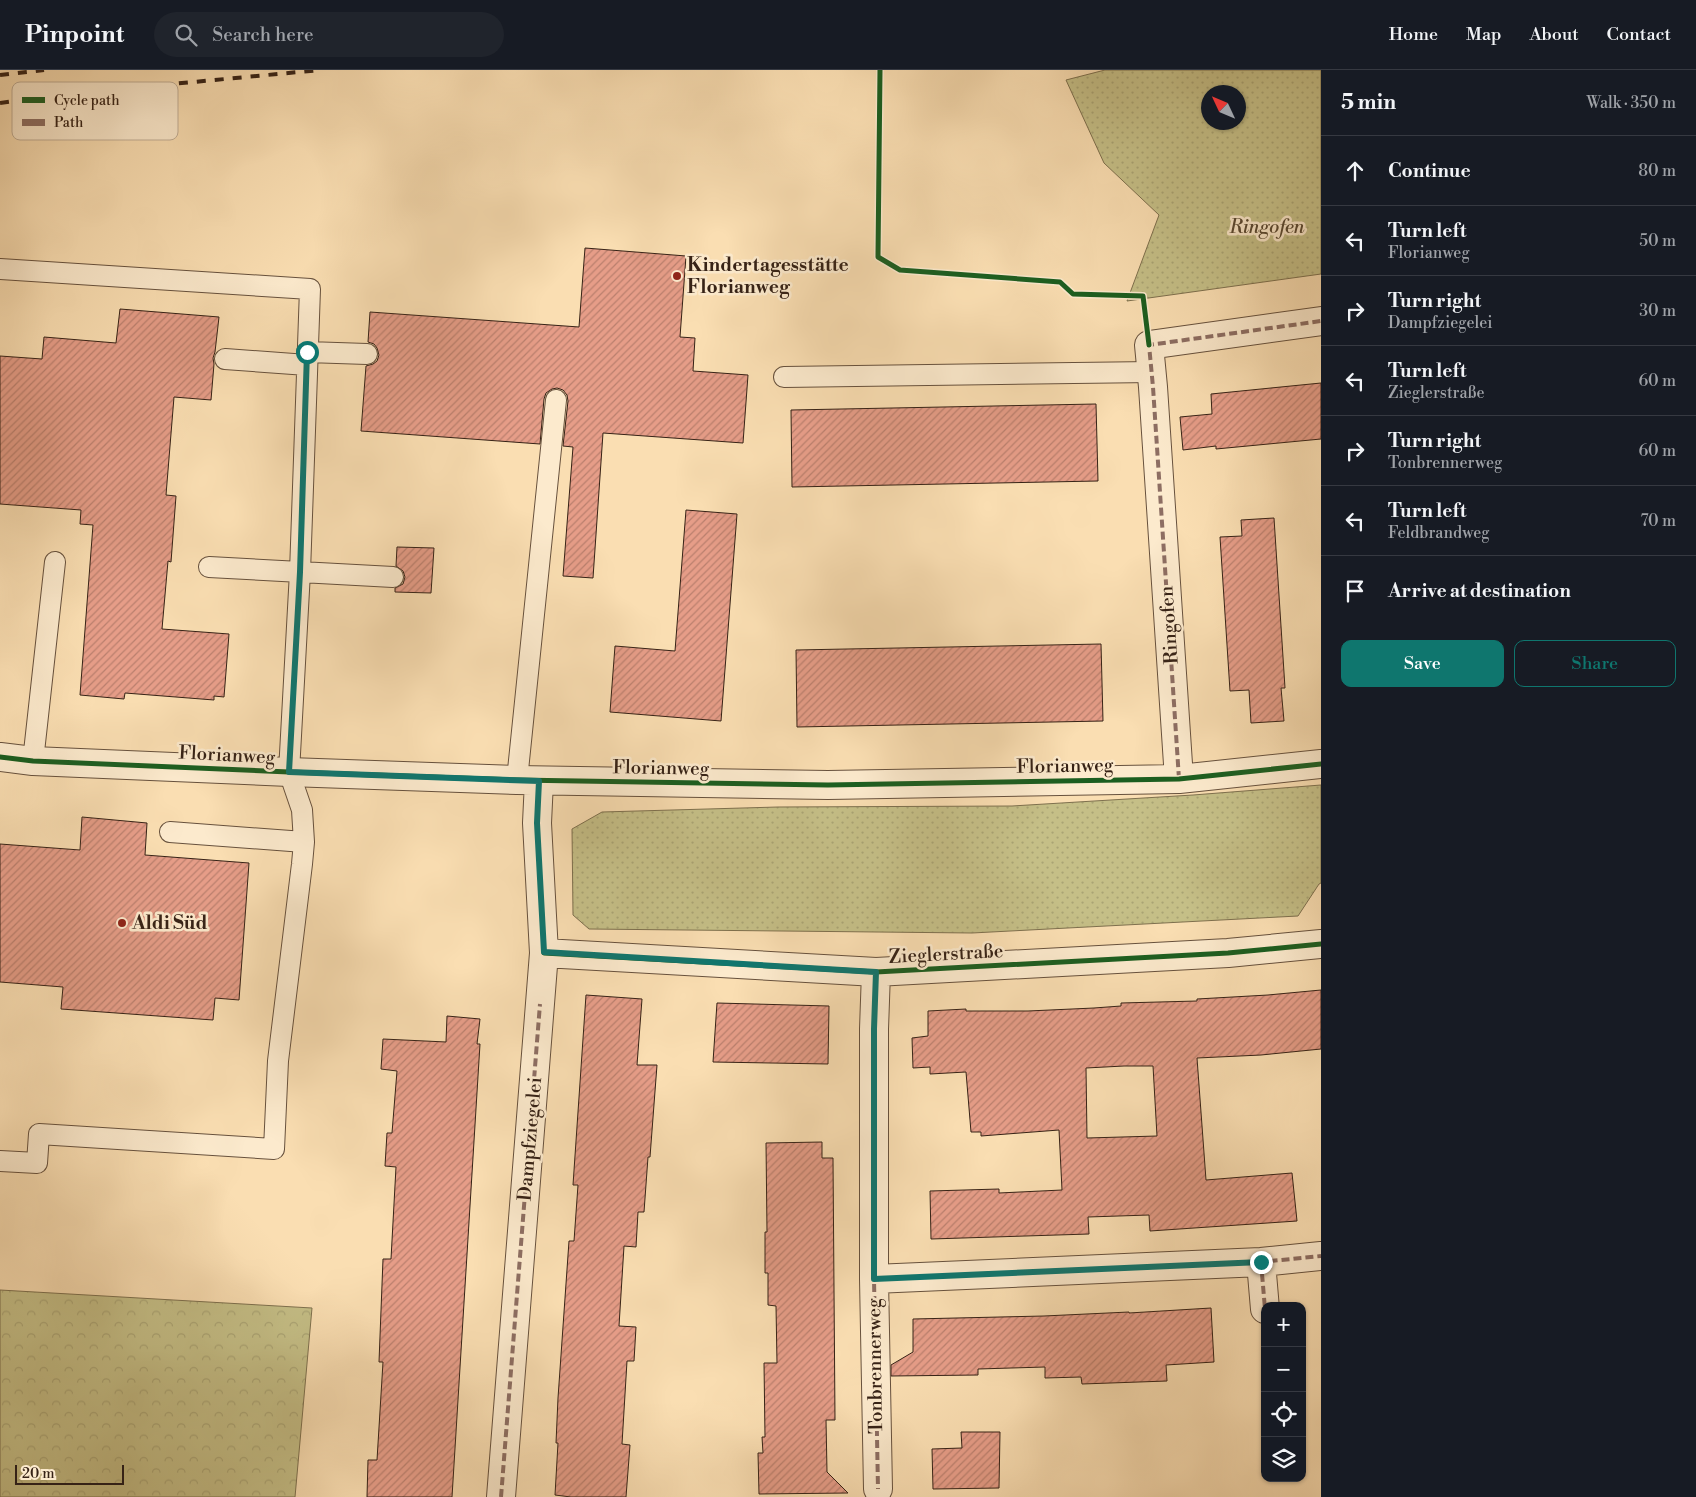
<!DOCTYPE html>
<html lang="en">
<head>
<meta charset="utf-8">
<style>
	:root { --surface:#171b24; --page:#20242c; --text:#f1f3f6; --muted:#9ea1a6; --line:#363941; --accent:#0f766e }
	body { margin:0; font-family:"Libre Bodoni",serif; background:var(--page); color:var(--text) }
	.controls { position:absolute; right:15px; bottom:15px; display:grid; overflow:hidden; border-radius:10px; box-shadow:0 1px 4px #0004 }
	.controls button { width:45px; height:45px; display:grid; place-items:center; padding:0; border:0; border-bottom:1px solid var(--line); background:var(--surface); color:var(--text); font:25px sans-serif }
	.compass { position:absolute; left:1201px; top:15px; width:45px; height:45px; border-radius:50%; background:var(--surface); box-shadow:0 1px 4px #0004; rotate:314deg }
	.scale { position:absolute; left:15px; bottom:12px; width:109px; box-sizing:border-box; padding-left:5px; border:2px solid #362216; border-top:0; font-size:14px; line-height:18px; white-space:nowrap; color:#362216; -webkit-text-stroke:4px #fceacd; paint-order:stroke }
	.stop { position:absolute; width:15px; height:15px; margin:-11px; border:4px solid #0f766e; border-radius:50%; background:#fff }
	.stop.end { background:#0f766e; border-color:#fff; box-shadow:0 1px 5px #0008 }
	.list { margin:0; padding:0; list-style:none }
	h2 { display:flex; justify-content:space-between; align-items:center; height:65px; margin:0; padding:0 20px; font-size:21px }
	h2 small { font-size:16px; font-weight:400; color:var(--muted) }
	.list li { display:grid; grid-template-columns:32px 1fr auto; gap:15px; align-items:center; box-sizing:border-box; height:70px; padding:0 20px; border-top:1px solid var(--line) }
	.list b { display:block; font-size:19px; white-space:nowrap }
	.list p { margin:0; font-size:16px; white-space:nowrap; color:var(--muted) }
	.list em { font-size:16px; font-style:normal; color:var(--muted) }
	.actions { display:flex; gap:10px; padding:15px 20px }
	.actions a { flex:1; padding:11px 0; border:1px solid var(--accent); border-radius:10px; text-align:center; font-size:18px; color:var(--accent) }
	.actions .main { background:var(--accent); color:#fff }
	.icon { flex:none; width:28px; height:28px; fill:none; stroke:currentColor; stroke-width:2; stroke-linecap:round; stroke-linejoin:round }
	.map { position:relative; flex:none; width:1321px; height:1427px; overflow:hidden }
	header { display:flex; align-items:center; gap:30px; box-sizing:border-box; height:70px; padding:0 25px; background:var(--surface); border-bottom:1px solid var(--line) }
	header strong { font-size:24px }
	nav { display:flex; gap:28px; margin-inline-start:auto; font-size:18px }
	.search { width:350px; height:45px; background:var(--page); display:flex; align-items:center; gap:12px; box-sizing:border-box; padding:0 18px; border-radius:28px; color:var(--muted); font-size:19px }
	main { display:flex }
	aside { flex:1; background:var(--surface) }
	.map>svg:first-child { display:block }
</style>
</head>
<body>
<header>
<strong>Pinpoint</strong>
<div class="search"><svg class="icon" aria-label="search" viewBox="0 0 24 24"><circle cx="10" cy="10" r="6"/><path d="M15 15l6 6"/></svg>Search here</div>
<nav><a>Home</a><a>Map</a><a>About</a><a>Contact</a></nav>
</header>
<main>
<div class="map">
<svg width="1321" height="1427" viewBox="0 0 1321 1427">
	<defs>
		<pattern id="green-dots" width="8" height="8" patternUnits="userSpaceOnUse" patternTransform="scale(1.25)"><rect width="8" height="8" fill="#c5bf87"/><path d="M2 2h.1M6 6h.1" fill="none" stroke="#aaa474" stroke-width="1.8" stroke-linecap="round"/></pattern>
		<pattern id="forest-crowns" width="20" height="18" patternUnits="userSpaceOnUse" patternTransform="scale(1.25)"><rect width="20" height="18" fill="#c5bf87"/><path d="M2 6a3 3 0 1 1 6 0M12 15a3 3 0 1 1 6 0" fill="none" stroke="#aaa474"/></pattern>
		<pattern id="building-hatch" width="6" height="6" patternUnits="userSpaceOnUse" patternTransform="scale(1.25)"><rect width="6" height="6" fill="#e69d88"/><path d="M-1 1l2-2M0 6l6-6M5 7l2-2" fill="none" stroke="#bb806e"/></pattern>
	</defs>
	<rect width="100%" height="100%" fill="#fadeb2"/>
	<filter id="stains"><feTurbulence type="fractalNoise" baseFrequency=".004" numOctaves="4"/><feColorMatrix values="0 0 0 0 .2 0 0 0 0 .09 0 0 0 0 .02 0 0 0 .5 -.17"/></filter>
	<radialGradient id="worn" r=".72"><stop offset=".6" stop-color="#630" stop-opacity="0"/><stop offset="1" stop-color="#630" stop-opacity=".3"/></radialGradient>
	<path fill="url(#green-dots)" stroke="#7e704e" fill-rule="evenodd" d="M1105 0H1321V204L1127 231 1159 145 1104 93 1066 10ZM1208 22H1238V52H1208Z
		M1321 715V813L1319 814 1298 846 972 863 589 859 573 845 572 759 602 742 778 737 1012 736 1193 725Z"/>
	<path fill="url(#forest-crowns)" stroke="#7e704e" d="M0 1220 312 1238 295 1427H0Z"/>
	<path fill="url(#building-hatch)" stroke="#362216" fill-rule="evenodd" d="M585 178 686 186 680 267 695 268 693 301 748 305 743 373 603 363 593 508 563 506 573 377 563 376 568 331 567 325 563 320 557 318 552 319 546 323 544 329 540 374 361 361 366 296 373 294 377 291 379 285 377 278 374 274 368 272 370 242 579 257Z
		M120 239 219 247 215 282 213 288 214 294 211 330 174 327 166 425 176 426 171 492 168 491 162 559 229 564 224 627 214 626V630L125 623 124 629 80 625 93 455 80 454 81 440 0 434V286L42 289 44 267 116 273Z
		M1321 313V369L1216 379V376L1183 380 1180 347 1212 344 1211 324Z
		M1096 334 1098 411 792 417 791 340Z
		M686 440 737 444 721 651 610 642 615 576 675 581Z
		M1274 448 1285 618H1281L1284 651 1251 653 1249 620 1230 621 1220 467 1242 466 1241 450Z
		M397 477 434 478 431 523 395 522V518L403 514 405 507 403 501 396 496Z
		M1101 574 1103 651 797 657 796 580Z
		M82 747 147 753 145 785 249 793 239 930 215 928 213 950 61 939 63 917 0 912V774L80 780Z
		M1321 920V979L1261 985 1197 988 1206 1110 1292 1103 1297 1151 1150 1161 1149 1145 1088 1147 1089 1164 931 1169 930 1121 999 1119V1123L1062 1120 1059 1060 981 1066V1062H971L966 1002 930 1004V997L913 998 912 968 928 966V941L966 939V941H1028L1094 938 1121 936V933L1197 931V929L1268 925ZM1124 996H1153L1157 1066 1087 1068 1086 998Z
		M586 925 642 929 637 995H657L650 1087H648L644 1142H638L636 1177 624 1176 619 1256 636 1257 634 1291H627L622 1374 630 1375 626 1427H571L555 1425 558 1373H556L558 1328 569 1171H574L578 1115H573Z
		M717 933 829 936 828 994 713 992Z
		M447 946 480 949 477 974H480L452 1427H367L368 1390H377L383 1292H379L383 1189H391L396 1097 385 1096 387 1063H392L397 1001 381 999 383 969 446 972Z
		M822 1072V1088H833L835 1350H826L827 1402 848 1423 759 1424 758 1383H763L762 1367H765L764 1293H777L776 1236 768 1235V1203H765V1162H767L766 1073Z
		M1211 1238 1214 1292 1166 1295 1167 1311 1082 1314 1081 1307 1045 1308V1297L978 1299V1305L891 1306V1295L913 1282V1249L1044 1246 1129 1242V1243Z
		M961 1362H1000L999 1418 933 1419 932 1379 962 1378Z"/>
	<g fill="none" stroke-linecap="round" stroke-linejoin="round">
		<g stroke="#67513d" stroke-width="22">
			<path id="service" d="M0 199 310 219 300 502 289 702 302 740 304 772 302 794 278 991 274 1079 39 1064 37 1093 0 1091
				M307 282 367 284
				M225 289 307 295
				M784 307 1152 302
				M209 497 393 507
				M33 691 55 492
				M517 710 556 330
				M170 762 304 772"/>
		</g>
		<g stroke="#67513d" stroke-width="30">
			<path id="minor" d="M0 687 33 691 289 702 517 710 828 715 1179 709 1321 694
				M1179 709 1153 317 1149 275 1321 251
				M544 883 876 902 1228 883 1321 874
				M876 902 874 959V1209L878 1419
				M1261 1192 1265 1239
				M874 1209 1261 1192 1321 1186
				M501 1427 544 883 537 753 539 711"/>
		</g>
		<use href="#service" stroke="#fceacd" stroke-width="20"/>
		<use href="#minor" stroke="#fceacd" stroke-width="28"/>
		<path stroke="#362216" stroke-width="4" stroke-dasharray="9 9" stroke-linecap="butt" d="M0 5 44 0
			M0 33 56 25 320 0"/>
		<path stroke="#8d6e63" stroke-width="4" stroke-dasharray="8 4" stroke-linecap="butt" d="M1179 709 1153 317 1149 275 1321 251
			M876 902 874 959V1209L878 1419
			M1261 1192 1265 1239
			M874 1209 1261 1192 1321 1186
			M501 1427 540 934"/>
		<g stroke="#fceacd" stroke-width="8">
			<path id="cycleway" d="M880 0 878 187 900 200 1060 212 1073 224 1143 226 1149 275
				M0 687 33 691 289 702 517 710 828 715 1179 709 1321 694
				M544 883 876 902 1228 883 1321 874"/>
		</g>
		<use href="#cycleway" stroke="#1b5e20" stroke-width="5"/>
	</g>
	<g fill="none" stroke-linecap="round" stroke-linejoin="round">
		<path stroke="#0f766e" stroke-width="6" d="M307 282 300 502 289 702 539 711 537 753 544 882 876 902 874 959V1209L1261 1192"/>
	</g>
	<g fill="#8f2418" stroke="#fceacd" stroke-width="2">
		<circle cx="677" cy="206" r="5"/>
		<circle cx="122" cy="853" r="5"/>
	</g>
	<g text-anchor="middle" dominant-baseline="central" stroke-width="5" stroke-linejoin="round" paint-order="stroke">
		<g font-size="19" font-style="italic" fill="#5a4932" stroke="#fceacd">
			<text x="1267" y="157">Ringofen</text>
		</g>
		<g font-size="19" font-weight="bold" fill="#362216" stroke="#fceacd" text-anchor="start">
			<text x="687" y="195">Kindertagesstätte<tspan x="687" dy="22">Florianweg</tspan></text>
			<text x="132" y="853">Aldi Süd</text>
		</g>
		<g font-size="19" fill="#362216" stroke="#fceacd">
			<text transform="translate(1169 555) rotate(-94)">Ringofen</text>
			<text transform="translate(227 685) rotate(3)">Florianweg</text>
			<text transform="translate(1065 696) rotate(-1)">Florianweg</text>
			<text transform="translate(661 698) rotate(1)">Florianweg</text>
			<text transform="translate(946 884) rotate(-3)">Zieglerstraße</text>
			<text transform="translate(530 1069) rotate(-85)">Dampfziegelei</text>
			<text transform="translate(875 1296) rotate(-91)">Tonbrennerweg</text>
		</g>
	</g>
	<rect x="12" y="12" width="166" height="58" rx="8" fill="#fceacd" stroke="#c1ae96" stroke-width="1"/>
	<rect x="22" y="27" width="23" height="6" fill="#1b5e20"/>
	<rect x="22" y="49" width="23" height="7" fill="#8d6e63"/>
	<g font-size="14" fill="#362216">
		<text x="54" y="35">Cycle path</text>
		<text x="54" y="57">Path</text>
	</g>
	<rect width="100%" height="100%" filter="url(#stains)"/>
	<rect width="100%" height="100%" fill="url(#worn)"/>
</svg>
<div class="controls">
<button>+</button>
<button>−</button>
<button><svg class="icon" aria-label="locate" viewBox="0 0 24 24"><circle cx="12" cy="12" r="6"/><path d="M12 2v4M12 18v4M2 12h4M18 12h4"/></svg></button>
<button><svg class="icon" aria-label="layers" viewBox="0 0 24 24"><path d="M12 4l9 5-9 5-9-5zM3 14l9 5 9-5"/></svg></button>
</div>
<svg class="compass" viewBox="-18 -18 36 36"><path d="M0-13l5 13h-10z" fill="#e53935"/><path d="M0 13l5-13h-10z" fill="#9ea1a6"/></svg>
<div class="scale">20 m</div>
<div class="stop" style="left:307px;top:282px"></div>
<div class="stop end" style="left:1261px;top:1192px"></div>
</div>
<aside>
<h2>5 min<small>Walk · 350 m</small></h2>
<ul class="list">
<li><svg class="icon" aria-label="ahead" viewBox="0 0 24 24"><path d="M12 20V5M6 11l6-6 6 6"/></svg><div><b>Continue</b></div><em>80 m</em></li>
<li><svg class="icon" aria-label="left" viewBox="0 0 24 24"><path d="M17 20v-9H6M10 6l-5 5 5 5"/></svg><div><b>Turn left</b><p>Florianweg</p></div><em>50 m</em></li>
<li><svg class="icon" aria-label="right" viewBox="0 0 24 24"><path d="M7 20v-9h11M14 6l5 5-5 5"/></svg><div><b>Turn right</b><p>Dampfziegelei</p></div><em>30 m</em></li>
<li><svg class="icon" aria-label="left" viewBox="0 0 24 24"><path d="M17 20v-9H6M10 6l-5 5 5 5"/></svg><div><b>Turn left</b><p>Zieglerstraße</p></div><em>60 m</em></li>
<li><svg class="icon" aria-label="right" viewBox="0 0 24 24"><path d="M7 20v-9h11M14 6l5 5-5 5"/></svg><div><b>Turn right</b><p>Tonbrennerweg</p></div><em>60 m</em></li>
<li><svg class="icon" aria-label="left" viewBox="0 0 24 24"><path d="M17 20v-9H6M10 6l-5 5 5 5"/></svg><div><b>Turn left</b><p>Feldbrandweg</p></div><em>70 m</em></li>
<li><svg class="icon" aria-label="arrive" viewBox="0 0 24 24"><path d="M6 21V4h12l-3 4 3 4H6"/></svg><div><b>Arrive at destination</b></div></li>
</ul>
<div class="actions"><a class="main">Save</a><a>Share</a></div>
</aside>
</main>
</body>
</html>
